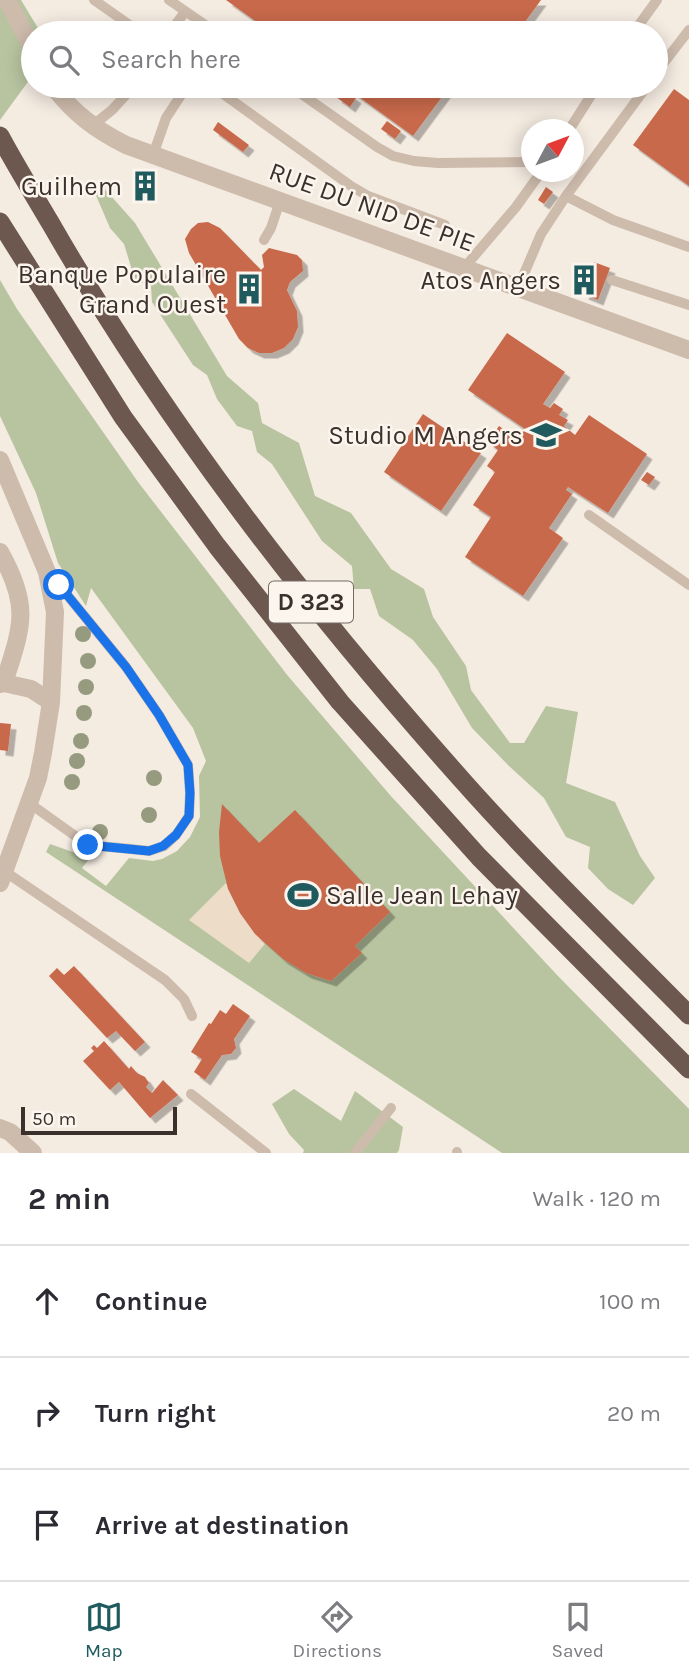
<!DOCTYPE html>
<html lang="en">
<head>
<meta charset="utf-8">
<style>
	:root { --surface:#fff; --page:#f2f2f3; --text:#2b2b33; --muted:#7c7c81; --line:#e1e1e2; --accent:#1f5a5e }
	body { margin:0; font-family:Karla,sans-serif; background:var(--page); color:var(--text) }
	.compass { position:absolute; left:521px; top:119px; width:63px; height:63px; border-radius:50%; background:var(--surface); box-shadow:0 4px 18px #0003; rotate:49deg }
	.scale { position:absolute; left:21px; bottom:18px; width:156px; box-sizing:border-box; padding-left:7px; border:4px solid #3b302b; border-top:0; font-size:19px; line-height:24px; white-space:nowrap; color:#3b302b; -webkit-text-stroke:5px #fbf5ee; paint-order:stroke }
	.stop { position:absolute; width:21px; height:21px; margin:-16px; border:5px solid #1a73e8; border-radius:50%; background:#fff }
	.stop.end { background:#1a73e8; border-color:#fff; box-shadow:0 2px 7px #0008 }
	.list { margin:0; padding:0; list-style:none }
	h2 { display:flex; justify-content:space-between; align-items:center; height:91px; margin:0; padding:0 28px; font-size:30px }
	h2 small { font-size:23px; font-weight:400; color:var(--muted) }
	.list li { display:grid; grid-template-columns:46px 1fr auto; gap:21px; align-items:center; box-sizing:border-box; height:112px; padding:0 28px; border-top:2px solid var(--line) }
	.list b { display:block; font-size:26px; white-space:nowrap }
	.list em { font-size:23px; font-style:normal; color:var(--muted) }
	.icon { flex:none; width:38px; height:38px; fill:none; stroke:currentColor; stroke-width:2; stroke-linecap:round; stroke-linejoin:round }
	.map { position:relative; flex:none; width:689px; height:1153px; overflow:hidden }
	.search { position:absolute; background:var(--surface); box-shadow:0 4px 18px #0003; left:21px; right:21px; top:21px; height:77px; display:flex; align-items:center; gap:18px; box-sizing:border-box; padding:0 24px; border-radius:38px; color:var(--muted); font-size:26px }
	.sheet { height:427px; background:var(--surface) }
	nav { display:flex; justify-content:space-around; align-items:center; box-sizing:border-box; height:98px; border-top:2px solid var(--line); background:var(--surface); font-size:19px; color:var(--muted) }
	nav a { display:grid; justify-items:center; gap:4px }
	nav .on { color:var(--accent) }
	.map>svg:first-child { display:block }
</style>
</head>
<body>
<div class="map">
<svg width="689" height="1153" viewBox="0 0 689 1153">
	<defs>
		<filter id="shadow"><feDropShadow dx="5.5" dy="5.5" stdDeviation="0" flood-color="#0004"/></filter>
	</defs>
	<rect width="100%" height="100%" fill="#f4ebe1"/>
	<path fill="#b8c4a0" d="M0 0H21L41 33H33V75L0 120Z
		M103 187 135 223 227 376 258 403 262 423 299 443 315 496 351 513 391 569 424 589 433 617 466 666 471 690 510 743H524L546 706 578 712 566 783 615 802 640 856 655 878 633 905 608 889 588 868 590 847 566 837 544 798 509 766 472 728 437 669 413 640 379 616 370 589H354L352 566 322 541 272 464 257 452 252 431 237 426 217 399 207 375 193 365 152 302 151 286 135 280 124 244 110 228 95 193Z
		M0 280 17 309 138 482 288 676 390 795 557 975 689 1109V1153H502L46 852 50 844 90 858 82 868 106 886 129 858 153 861 162 859 177 851 190 837 200 817 199 776 206 761 193 728 91 588 86 606 58 563 36 493 0 416Z
		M294 1089 341 1121 355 1091 403 1127 399 1150 397 1153H303L304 1150 289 1134 272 1104Z"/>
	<path fill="#ecdcc8" d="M226 883 240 913 265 944 249 963 189 920Z"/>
	<path fill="#c8694b" filter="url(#shadow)" d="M226 0H541L517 33H498L492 29 489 33H272Z
		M252 23 267 33H249L246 31Z
		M344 86H450L413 136Z
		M343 89 356 98 350 107 336 97Z
		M674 89 689 100V186L633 145Z
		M387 121 401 131 395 139 381 129Z
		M218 122 249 145 243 152 213 130Z
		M141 180 152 184 149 191 138 188Z
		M546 187 553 192 544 204 538 200Z
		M208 222 220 228 261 270 264 267 262 255 269 248 297 255 302 260 303 271 290 282 287 290 297 311 298 327 293 339 284 348 272 353H259L248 348 239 339 189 253 185 239 191 229 198 223Z
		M594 262 610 268 598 300 583 294 585 289 576 286 581 270 590 273Z
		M507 333 565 372 543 404 550 408 554 403 563 409 559 415 568 420 564 426 575 435 589 415 647 454 608 513 568 487 566 490 572 494 549 528 563 538 523 596 465 557 491 517 473 505 495 472 487 466 498 450 488 442 499 426 518 439 525 429 468 390Z
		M423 414 481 453 441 511 384 472Z
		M647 472 655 477 649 485 641 480Z
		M0 723 11 724 8 751 0 750Z
		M222 804 259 843 295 810 390 912 355 946 362 953 331 981 306 973 283 959 255 934 240 913 228 889 220 856 219 832Z
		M74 966 145 1042 135 1051 116 1031 107 1038 49 976 57 968 64 975Z
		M233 1004 250 1016 234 1039 236 1048 231 1054 222 1055 205 1080 194 1072 202 1059 191 1052 209 1023 211 1024 220 1010 226 1014Z
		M104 1041 129 1069 131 1066 137 1073 145 1077 149 1083 146 1087 152 1093 163 1080 178 1095 150 1118 119 1082 110 1090 83 1061 94 1051 91 1048 94 1045 97 1048Z"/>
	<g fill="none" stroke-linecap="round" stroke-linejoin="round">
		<path stroke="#cdbbac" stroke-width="10" d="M94 0 141 33
			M169 0 217 33
			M169 33 185 12
			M633 33 657 0
			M656 73 689 30
			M212 86 351 186 368 196 445 225
			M290 86 377 147 393 156 414 161 438 163 532 162
			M92 126 112 110 134 86
			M569 130 597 86
			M153 155 166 118 187 86
			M566 196 647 86
			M264 240 271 228 280 201
			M464 268 516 207 541 172
			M612 280 689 305
			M518 288 541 234 566 196 613 220 689 247
			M589 515 689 585
			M29 803 88 845 131 849 149 851 164 846 176 835 189 816 190 793 188 765 159 715 126 667 59 585 48 578
			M4 871 165 980 184 999 192 1016
			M191 1094 266 1153
			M355 1153 391 1108
			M457 1153V1152"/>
		<path stroke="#cdbbac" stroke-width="18" d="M7 0 33 49
			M53 86C73 113 96 130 126 145L689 350
			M0 460 47 572 55 612 51 702 43 753 38 778 0 883
			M0 552C31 607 22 626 4 683
			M0 684 4 683 31 689 51 702
			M0 1128 10 1132 33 1153"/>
		<path stroke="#6c584f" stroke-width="19" d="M0 136C16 166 34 195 51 224 167 426 307 606 462 780 534 861 612 937 689 1015
			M0 222 123 417 217 546 340 702 479 857 689 1069"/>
	</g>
	<g fill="#969b7f">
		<circle cx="83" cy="634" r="8"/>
		<circle cx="88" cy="661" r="8"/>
		<circle cx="86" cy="687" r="8"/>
		<circle cx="84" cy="713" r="8"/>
		<circle cx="81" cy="741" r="8"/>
		<circle cx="77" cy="761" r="8"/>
		<circle cx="154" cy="778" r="8"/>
		<circle cx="72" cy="782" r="8"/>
		<circle cx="149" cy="815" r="8"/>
		<circle cx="100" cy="832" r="8"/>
	</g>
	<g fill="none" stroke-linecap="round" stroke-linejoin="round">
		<path stroke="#1a73e8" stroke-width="9" d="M59 585 126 667 159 715 188 765 190 793 189 816 176 835 163 846 149 851 88 845"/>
	</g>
	<defs>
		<g id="building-bare" transform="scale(2.415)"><path d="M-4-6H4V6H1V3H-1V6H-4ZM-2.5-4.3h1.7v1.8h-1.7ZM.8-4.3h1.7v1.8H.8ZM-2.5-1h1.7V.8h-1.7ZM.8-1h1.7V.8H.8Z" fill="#1f5a5e" stroke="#fbf5ee" stroke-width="2.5" paint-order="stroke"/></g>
		<g id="university-bare" transform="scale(2.415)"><path d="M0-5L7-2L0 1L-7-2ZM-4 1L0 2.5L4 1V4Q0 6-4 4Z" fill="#1f5a5e" stroke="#fbf5ee" stroke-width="2.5" paint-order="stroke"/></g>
		<g id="stadium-bare" transform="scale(2.415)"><path d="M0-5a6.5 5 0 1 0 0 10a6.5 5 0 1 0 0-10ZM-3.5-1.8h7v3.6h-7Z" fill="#1f5a5e" stroke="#fbf5ee" stroke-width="2.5" paint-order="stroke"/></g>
	</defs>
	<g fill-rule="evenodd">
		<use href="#building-bare" x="145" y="186"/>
		<use href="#building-bare" x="584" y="280"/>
		<use href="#building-bare" x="249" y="289"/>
		<use href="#university-bare" x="546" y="435"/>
		<use href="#stadium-bare" x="303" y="895"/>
	</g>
	<g text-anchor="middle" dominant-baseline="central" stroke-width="5" stroke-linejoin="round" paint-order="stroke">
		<rect fill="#fbf5ee" stroke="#756b66" stroke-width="2" x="269" y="581.5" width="84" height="41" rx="5"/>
		<g font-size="24" font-weight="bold" fill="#3b302b">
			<text x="311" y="602">D 323</text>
		</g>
		<g font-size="26" fill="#3b302b" stroke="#fbf5ee" text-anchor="end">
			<text x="122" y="186">Guilhem</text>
			<text x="226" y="274">Banque Populaire<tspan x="226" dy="30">Grand Ouest</tspan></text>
			<text x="561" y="280">Atos Angers</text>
			<text x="523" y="435">Studio M Angers</text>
			<text x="326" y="895" text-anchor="start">Salle Jean Lehay</text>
		</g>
		<g font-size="26" fill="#3b302b" stroke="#fbf5ee">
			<text transform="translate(372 207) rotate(20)">RUE DU NID DE PIE</text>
		</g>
	</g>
</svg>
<svg class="compass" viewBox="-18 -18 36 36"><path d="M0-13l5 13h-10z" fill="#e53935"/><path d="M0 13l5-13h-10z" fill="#7c7c81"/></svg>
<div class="scale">50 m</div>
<div class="stop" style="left:59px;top:585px"></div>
<div class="stop end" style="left:88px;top:845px"></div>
<div class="search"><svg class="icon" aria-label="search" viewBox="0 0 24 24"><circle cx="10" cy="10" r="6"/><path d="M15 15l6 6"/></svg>Search here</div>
</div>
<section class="sheet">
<h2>2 min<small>Walk · 120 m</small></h2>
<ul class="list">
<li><svg class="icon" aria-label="ahead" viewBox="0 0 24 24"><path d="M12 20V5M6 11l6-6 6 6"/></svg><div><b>Continue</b></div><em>100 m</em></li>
<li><svg class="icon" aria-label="right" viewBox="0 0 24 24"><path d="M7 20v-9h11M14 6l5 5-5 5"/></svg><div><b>Turn right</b></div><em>20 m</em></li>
<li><svg class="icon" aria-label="arrive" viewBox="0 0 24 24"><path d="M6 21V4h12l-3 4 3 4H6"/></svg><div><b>Arrive at destination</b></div></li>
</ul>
</section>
<nav>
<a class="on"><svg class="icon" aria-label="map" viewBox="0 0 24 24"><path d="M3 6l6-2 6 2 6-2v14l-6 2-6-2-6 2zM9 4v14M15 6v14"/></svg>Map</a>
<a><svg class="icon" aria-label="directions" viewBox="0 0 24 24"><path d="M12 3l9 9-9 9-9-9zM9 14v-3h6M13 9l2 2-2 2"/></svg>Directions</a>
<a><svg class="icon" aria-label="saved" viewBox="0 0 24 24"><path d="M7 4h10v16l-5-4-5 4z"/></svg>Saved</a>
</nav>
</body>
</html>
